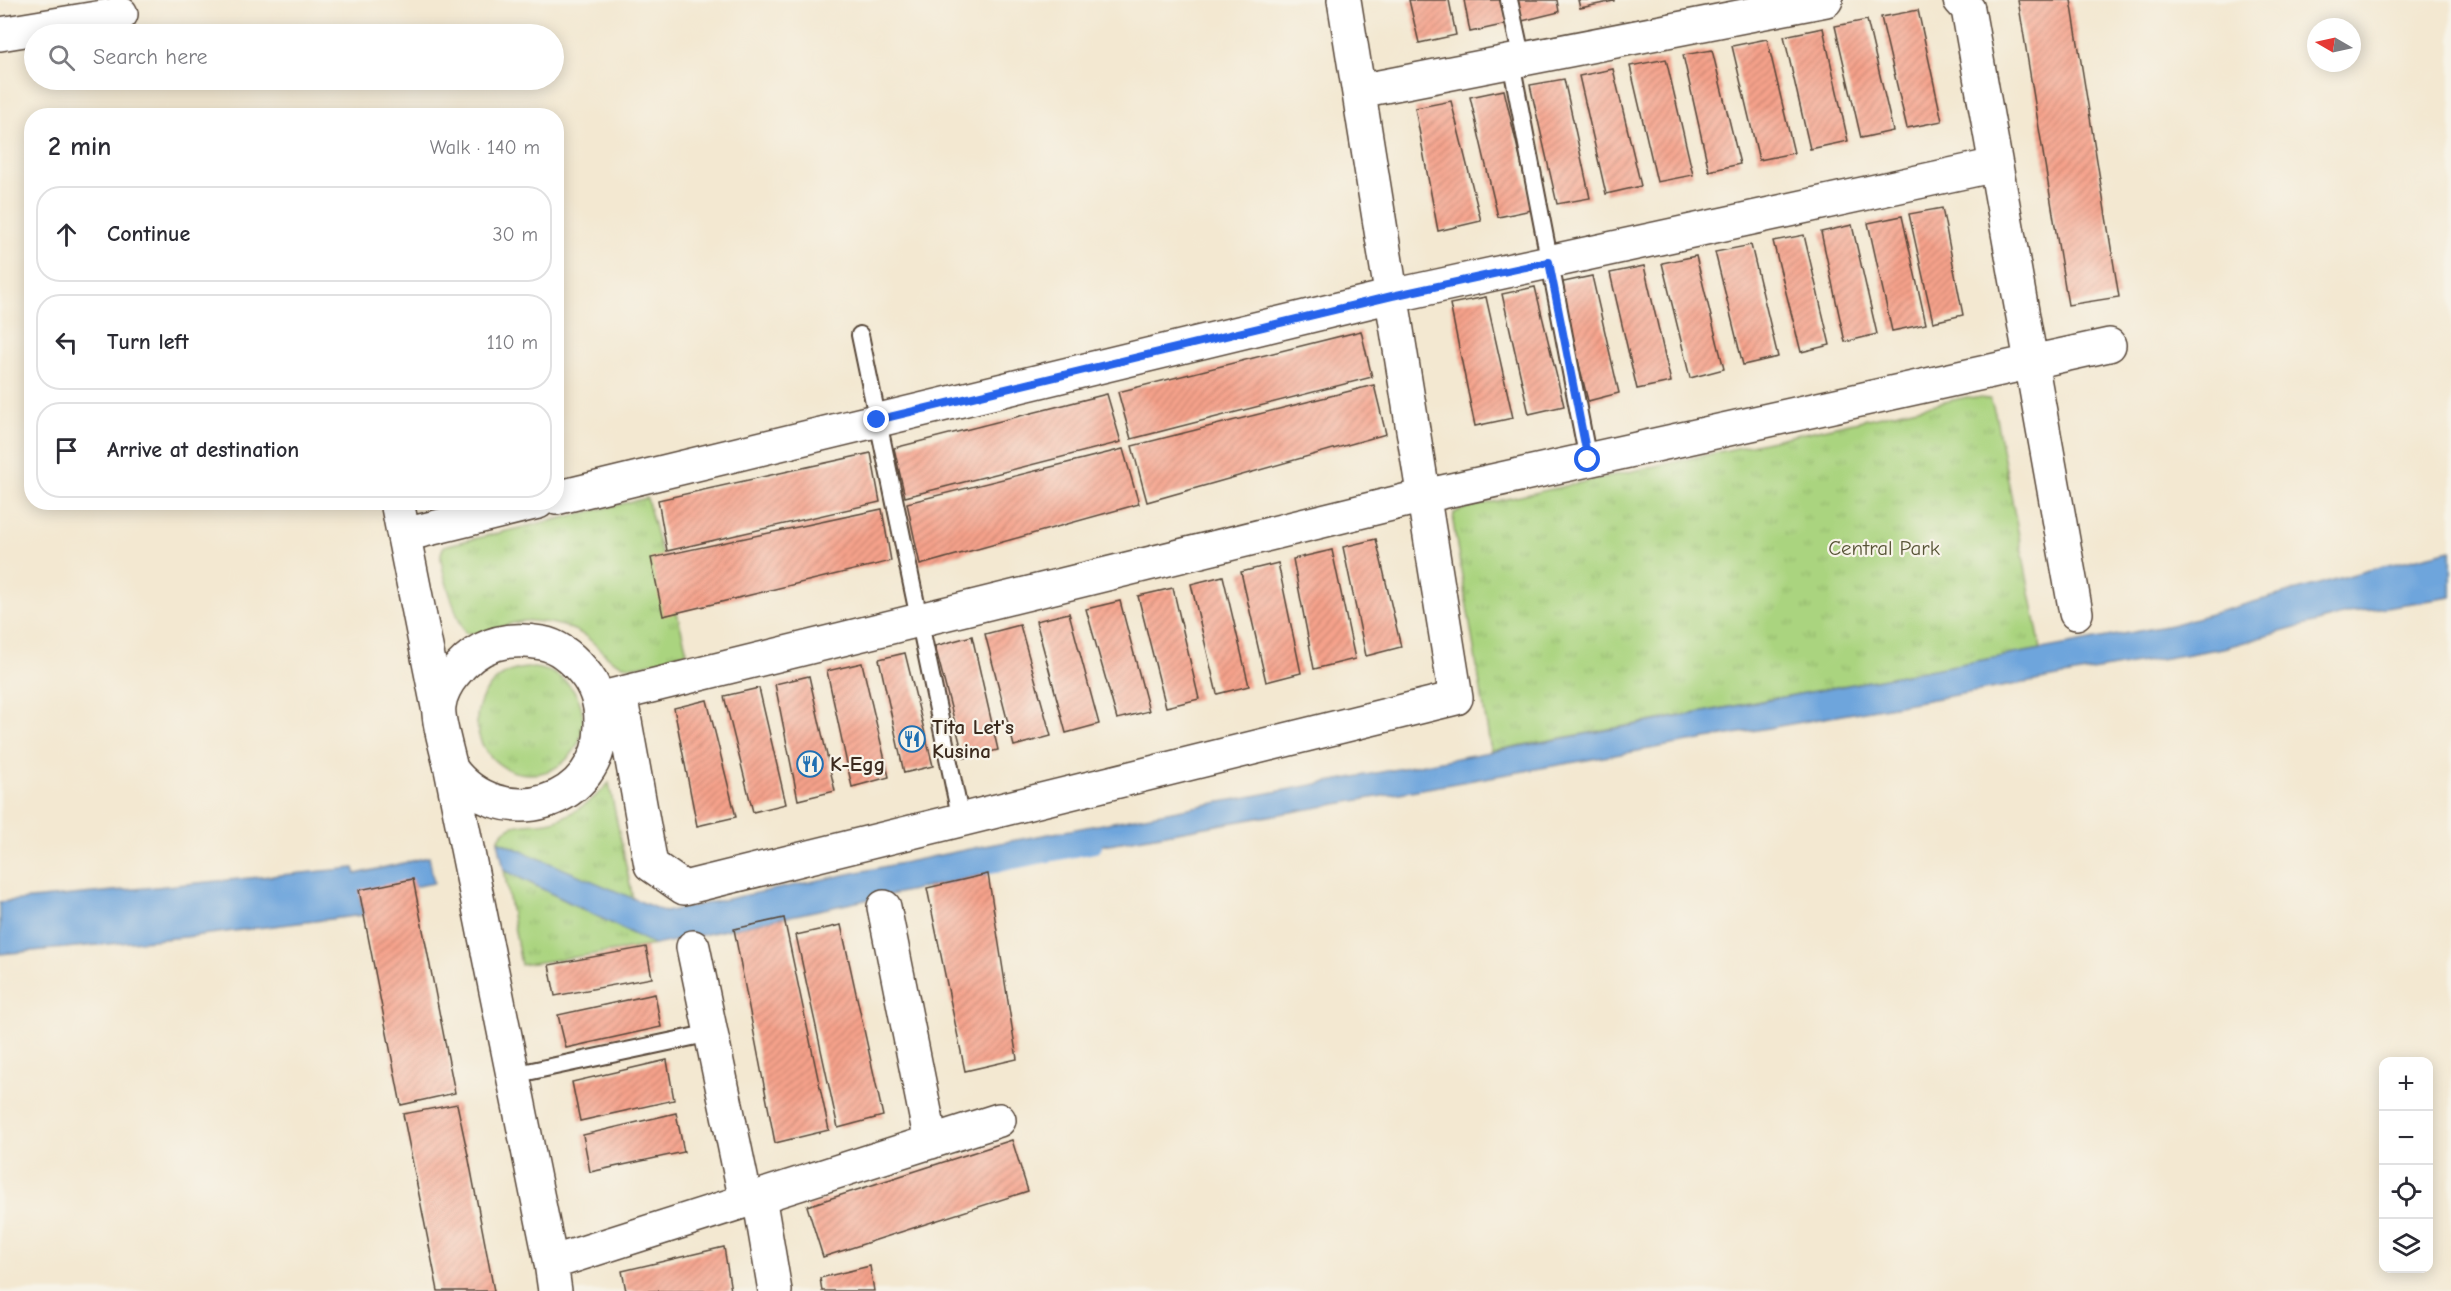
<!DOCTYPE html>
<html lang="en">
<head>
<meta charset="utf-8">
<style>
	:root { --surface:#fff; --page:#f7f7f7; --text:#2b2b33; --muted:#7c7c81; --line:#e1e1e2 }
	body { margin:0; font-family:"Comic Neue",sans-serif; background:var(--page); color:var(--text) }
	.controls { position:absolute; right:18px; bottom:18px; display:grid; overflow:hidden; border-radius:12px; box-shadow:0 3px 15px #0003 }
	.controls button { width:54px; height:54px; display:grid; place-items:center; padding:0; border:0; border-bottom:2px solid var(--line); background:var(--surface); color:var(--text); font:30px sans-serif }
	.compass { position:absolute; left:2307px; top:18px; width:54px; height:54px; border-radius:50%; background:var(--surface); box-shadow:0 3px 15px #0003; rotate:279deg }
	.stop { position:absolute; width:18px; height:18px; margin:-14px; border:4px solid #2563eb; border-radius:50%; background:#fff }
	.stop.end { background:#2563eb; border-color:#fff; box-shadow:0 2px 6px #0008 }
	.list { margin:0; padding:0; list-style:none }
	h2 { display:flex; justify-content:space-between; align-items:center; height:78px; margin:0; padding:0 24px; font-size:26px }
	h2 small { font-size:20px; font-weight:400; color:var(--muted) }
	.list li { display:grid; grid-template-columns:39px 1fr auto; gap:18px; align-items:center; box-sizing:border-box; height:96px; margin:0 12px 12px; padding:0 12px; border:2px solid var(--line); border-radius:24px }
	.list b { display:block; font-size:22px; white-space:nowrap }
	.list em { font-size:20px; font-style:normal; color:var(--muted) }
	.icon { flex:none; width:33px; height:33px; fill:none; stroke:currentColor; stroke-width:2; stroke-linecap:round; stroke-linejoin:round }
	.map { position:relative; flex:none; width:2451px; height:1291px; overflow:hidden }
	.search { position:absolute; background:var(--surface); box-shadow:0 3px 15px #0003; left:24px; top:24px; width:540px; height:66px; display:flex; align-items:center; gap:15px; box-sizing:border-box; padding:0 21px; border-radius:33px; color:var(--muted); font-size:22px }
	.panel { position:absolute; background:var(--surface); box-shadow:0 3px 15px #0003; left:24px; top:108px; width:540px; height:402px; border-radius:24px }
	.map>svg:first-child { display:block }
</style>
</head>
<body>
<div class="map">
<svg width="2451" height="1291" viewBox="0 0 2451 1291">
	<defs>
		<pattern id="grass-tufts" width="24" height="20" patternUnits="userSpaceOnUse" patternTransform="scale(1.5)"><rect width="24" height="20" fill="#aad47f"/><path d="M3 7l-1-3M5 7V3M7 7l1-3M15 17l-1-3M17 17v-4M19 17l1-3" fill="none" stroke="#93b66d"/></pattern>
		<pattern id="building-hatch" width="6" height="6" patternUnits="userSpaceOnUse" patternTransform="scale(1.5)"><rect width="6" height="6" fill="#f6a28b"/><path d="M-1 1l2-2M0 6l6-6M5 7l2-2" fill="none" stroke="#c88471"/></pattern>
	</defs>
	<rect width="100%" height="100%" fill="#f7f3e8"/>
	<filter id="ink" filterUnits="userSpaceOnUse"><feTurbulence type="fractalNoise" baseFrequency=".0167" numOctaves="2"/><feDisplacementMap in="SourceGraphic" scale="12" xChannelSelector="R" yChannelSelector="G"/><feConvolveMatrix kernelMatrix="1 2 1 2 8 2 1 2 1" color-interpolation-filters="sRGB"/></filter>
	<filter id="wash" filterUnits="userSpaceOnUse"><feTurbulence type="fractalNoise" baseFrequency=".008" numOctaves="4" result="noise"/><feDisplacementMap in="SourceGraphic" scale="24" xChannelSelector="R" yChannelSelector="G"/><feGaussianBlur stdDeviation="1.35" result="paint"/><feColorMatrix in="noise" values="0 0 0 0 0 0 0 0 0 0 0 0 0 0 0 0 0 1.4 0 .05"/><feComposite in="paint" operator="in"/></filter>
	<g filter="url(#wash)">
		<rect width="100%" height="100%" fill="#f3e8d1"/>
		<path fill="url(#grass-tufts)" stroke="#727f4e" stroke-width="1.5" d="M1967 397 1990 399 1995 413 2041 649 1491 751 1453 522 1454 513 1466 508Z
			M647 498 687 652C671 656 651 665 634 666 610 667 602 648 585 636 570 626 550 622 532 621 509 619 488 637 465 633 458 620 440 569 441 555 441 553 443 548 444 546Z
			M477 721a53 53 0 1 1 106 0a53 53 0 1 1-106 0Z
			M609 783 633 899 498 841C507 817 536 827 556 820 575 813 595 799 609 783Z
			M504 870 655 945 521 965Z"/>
		<path fill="#6ea5dc" stroke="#54687d" stroke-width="1.5" d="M2451 550V597L2353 612 2223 648 1007 862 988 874 655 945 504 870 498 841 665 912 984 846 2171 625 2380 567Z
			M429 857 434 883 360 897 363 915 185 937 0 954V902L354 868 356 874Z"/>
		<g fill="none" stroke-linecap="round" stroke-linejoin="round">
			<path stroke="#6ea5dc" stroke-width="14" d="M988 867 1095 846"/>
		</g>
		<g id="blocks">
			<path fill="url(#building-hatch)" d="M1409 0H1449L1456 35 1419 43Z
				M1464 0H1502L1507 24 1470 32Z
				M1518 0H1557L1559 12 1522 21Z
				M1578 0H1614V1L1580 8Z
				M2018 0H2071L2119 297 2068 305Z
				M1918 10 1942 121 1907 128 1881 17Z
				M1867 20 1893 131 1861 138 1835 26Z
				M1823 28 1848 141 1810 149 1784 36Z
				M1767 39 1794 153 1759 160 1732 46Z
				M1712 50 1740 164 1709 171 1683 55Z
				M1666 59 1693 175 1657 182 1630 66Z
				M1613 69 1641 186 1606 194 1579 76Z
				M1564 79 1590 198 1557 204 1530 85Z
				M1504 90 1532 210 1498 217 1470 97Z
				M1451 101 1481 221 1438 231 1415 108Z
				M1942 208 1963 315 1933 322 1909 214Z
				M1902 216 1926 324 1892 331 1868 223Z
				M1852 225 1877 334 1845 342 1821 232Z
				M1804 235 1830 345 1801 352 1773 241Z
				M1751 245 1778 357 1743 365 1715 252Z
				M1696 256 1724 369 1690 378 1662 263Z
				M1644 266 1671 382 1637 389 1610 273Z
				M1592 276 1619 393 1588 401 1559 283Z
				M1535 287 1564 406 1529 414 1502 294Z
				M1486 297 1513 418 1475 426 1450 304Z
				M1361 331 1372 377 1131 439 1118 392Z
				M1374 385 1386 434 1147 502 1132 446Z
				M1107 394 1121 442 905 497 894 448Z
				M1123 449 1139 504 920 565 907 503Z
				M871 453 880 502 667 551 658 500Z
				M882 509 891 561 663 616 651 558Z
				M1376 539 1401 647 1366 656 1343 547Z
				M1332 550 1355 659 1314 669 1293 559Z
				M1278 563 1301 673 1266 682 1241 572Z
				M1223 576 1249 686 1217 694 1191 584Z
				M1173 588 1199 699 1166 707 1138 596Z
				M1120 601 1149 711 1117 719 1086 609Z
				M1069 613 1099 724 1066 733 1036 621Z
				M1020 625 1051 736 1014 746 985 634Z
				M972 636 998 750 964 758 935 646Z
				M905 653 933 766 904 773 879 659Z
				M862 663 889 777 852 787 827 671Z
				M809 676 835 791 798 800 775 684Z
				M759 688 786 804 753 812 724 696Z
				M707 700 736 817 697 826 674 708Z
				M988 874 1017 1059 965 1071 927 888Z
				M413 879 455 1093 401 1105 359 890Z
				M784 918 829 1130 775 1143 734 929Z
				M841 925 883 1116 838 1128 796 935Z
				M646 947 652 978 555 996 549 965Z
				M655 994 661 1027 566 1048 558 1015Z
				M667 1060 674 1100 580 1121 572 1082Z
				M457 1104 469 1160 494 1291H438L409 1144 403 1114Z
				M676 1113 684 1152 590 1172 583 1135Z
				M1012 1140 1028 1191 823 1257 807 1206Z
				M724 1247 731 1291H626L622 1271Z
				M870 1266 874 1291H822L820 1278Z"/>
		</g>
	</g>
	<g filter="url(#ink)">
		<use href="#blocks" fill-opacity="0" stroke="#574639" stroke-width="1.5"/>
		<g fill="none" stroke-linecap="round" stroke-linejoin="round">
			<g stroke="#574639" stroke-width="20">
				<path id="service" d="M1509 0 1522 60
					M1511 62 1588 460
					M860 335 961 820
					M513 1075 711 1033"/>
			</g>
			<g stroke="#574639" stroke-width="36">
				<path id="minor" d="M1960 0 1968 9 2076 613
					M0 34 121 14
					M1359 91 1826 0
					M556 498 1392 296 1996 165
					M397 502 438 707
					M404 535 538 502
					M620 694 651 865 684 888 1456 698 1344 0
					M598 699 1424 496 2109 345
					M451 769C500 835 604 805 601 721 601 702 595 685 583 671 573 659 559 646 542 643 506 636 477 644 454 674 447 682 440 695 439 706 437 719 448 754 451 769L551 1263 555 1291
					M884 907 931 1142
					M693 947 746 1201
					M759 1196 775 1291
					M551 1263 999 1120"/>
			</g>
			<use href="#service" stroke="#fff" stroke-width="16"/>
			<use href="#minor" stroke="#fff" stroke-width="33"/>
		</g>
	</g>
	<g fill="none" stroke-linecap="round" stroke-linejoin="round" filter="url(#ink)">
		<path stroke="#2563eb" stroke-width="8" d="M877 420 1392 296 1549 262 1588 460"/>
	</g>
	<defs>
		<g id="restaurant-ring" transform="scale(1.35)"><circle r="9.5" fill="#f7f3e8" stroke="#1f6fb2" stroke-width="1.5"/><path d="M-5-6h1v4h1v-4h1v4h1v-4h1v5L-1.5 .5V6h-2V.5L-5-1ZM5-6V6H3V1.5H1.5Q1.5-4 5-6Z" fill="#1f6fb2"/></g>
	</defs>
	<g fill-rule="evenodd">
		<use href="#restaurant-ring" x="912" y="739"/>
		<use href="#restaurant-ring" x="810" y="764"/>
	</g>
	<g text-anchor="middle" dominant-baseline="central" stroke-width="4.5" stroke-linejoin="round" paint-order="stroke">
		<g font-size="21" fill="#575436" stroke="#f7f3e8">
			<text x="1884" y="548">Central Park</text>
		</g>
		<g font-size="21" font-weight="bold" fill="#3b2a1e" stroke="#f7f3e8" text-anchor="start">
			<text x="932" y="727">Tita Let's<tspan x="932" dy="24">Kusina</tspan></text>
			<text x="830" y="764">K-Egg</text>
		</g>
	</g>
</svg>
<div class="controls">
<button>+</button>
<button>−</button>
<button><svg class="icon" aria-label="locate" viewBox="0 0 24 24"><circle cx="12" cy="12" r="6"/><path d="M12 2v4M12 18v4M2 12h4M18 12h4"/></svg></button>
<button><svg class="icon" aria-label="layers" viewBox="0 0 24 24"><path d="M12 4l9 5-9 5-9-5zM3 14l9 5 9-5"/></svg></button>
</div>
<svg class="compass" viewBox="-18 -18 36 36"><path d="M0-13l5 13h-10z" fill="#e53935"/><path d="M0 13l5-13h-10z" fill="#7c7c81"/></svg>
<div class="stop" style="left:1588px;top:460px"></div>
<div class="stop end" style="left:877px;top:420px"></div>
<div class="search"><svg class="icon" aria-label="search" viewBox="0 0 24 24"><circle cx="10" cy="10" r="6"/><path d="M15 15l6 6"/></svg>Search here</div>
<section class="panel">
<h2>2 min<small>Walk · 140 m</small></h2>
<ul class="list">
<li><svg class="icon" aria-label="ahead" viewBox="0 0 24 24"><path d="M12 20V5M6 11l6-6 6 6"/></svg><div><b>Continue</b></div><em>30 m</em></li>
<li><svg class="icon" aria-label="left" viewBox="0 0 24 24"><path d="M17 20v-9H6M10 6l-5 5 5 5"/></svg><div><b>Turn left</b></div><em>110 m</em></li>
<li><svg class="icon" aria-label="arrive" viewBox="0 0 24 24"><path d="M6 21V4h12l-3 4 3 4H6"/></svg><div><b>Arrive at destination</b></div></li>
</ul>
</section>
</div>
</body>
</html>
